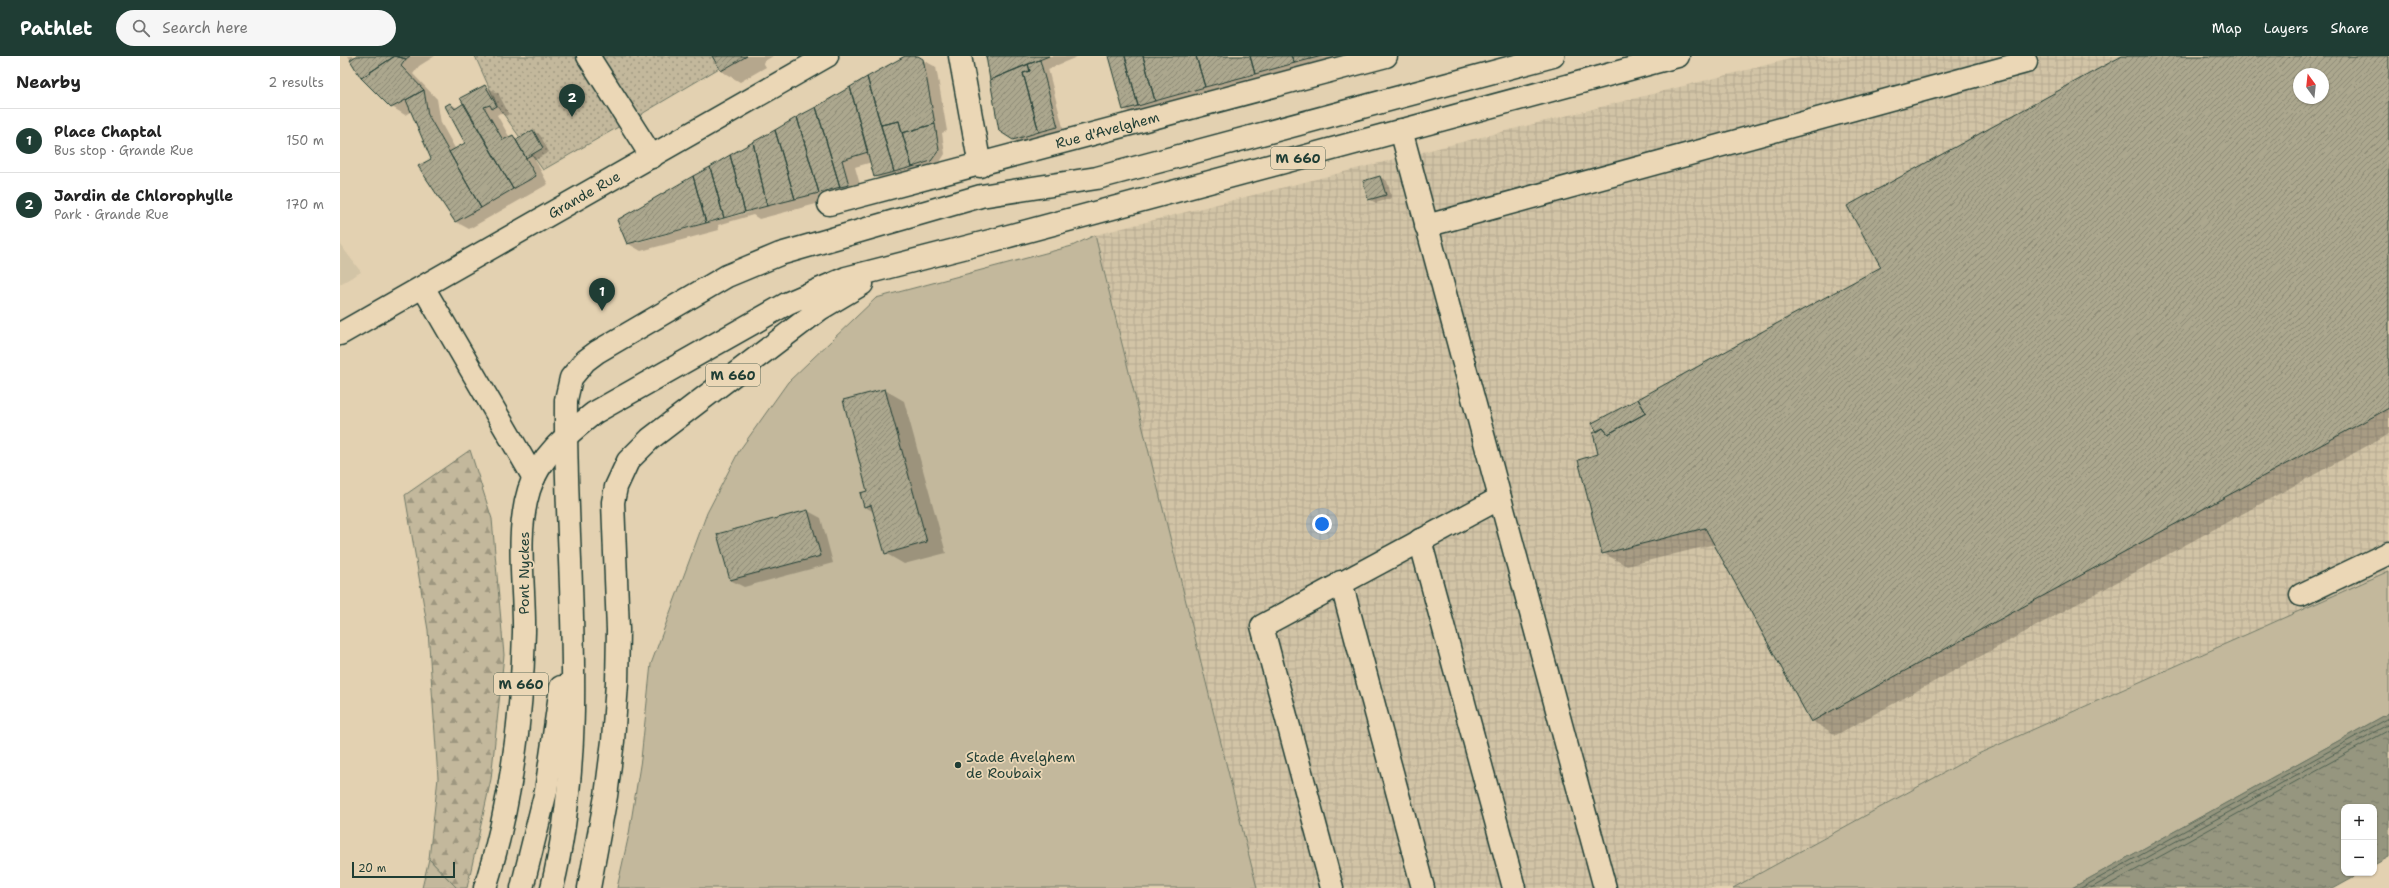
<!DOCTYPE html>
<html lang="en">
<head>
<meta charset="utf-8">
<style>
	:root { --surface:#fff; --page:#f6f6f6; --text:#222; --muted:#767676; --line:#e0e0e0; --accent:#1f3d34 }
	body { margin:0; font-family:"Shantell Sans",sans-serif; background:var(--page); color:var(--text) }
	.controls { position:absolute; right:12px; bottom:12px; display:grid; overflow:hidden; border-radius:8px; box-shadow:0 1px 3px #0004 }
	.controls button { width:36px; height:36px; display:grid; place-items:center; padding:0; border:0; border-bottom:1px solid var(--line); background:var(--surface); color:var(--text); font:20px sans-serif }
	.compass { position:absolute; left:1953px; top:12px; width:36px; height:36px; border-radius:50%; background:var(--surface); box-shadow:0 1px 3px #0004; rotate:345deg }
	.scale { position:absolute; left:12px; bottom:10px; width:103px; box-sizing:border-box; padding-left:4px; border:2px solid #1f3d34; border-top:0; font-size:11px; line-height:14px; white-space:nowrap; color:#1f3d34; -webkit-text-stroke:3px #ebd7b6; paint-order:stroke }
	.you { position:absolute; left:982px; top:468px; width:14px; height:14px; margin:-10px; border:3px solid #fff; border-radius:50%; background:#1a73e8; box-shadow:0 0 0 6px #1a73e833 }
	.badge { display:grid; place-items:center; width:26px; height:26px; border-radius:50%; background:var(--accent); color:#fff; font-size:13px; font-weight:700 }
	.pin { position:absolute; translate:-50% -33px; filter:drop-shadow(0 1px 2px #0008) }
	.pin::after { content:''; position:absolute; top:21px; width:14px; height:12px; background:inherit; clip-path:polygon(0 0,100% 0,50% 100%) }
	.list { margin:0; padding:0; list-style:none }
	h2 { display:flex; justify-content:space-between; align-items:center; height:52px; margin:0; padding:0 16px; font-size:17px }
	h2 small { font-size:13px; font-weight:400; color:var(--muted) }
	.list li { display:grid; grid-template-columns:26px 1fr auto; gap:12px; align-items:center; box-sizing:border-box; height:64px; padding:0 16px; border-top:1px solid var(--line) }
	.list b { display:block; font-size:15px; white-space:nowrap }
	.list p { margin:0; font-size:13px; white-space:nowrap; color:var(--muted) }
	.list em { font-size:13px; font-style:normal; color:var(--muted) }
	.icon { flex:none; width:22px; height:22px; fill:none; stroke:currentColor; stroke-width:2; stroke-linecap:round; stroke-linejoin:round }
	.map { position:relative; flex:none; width:2049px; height:832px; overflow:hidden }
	header { display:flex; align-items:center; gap:24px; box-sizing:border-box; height:56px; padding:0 20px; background:var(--accent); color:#fff }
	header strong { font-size:19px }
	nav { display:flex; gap:22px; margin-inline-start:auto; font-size:14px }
	.search { width:280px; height:36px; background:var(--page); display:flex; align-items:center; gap:10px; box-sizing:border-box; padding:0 14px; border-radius:22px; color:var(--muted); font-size:15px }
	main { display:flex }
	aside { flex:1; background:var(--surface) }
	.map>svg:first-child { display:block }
</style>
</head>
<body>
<header>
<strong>Pathlet</strong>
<div class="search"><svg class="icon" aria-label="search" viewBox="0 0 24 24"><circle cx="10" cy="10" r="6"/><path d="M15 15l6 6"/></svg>Search here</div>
<nav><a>Map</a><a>Layers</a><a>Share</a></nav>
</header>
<main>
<aside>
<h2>Nearby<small>2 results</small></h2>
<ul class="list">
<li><span class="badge">1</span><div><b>Place Chaptal</b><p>Bus stop · Grande Rue</p></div><em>150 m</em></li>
<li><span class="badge">2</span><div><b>Jardin de Chlorophylle</b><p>Park · Grande Rue</p></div><em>170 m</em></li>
</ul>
</aside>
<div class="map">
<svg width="2049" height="832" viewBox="0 0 2049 832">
	<defs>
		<pattern id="industrial-grid" width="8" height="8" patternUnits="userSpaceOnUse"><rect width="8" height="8" fill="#d2c4a6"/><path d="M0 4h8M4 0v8" fill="none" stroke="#b4a990"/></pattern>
		<pattern id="forest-firs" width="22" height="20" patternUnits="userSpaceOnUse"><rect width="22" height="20" fill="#c3b89c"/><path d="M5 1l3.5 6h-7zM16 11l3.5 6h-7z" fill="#9e9780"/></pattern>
		<pattern id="park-dots" width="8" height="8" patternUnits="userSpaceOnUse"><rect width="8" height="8" fill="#c3b89c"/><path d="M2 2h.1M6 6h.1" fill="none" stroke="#9e9780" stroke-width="1.8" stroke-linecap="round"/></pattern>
		<pattern id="water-ripples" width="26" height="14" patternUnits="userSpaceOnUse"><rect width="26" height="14" fill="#96967f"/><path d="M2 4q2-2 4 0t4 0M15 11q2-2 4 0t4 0" fill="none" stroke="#7a7c69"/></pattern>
		<pattern id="building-hatch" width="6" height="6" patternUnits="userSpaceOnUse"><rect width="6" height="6" fill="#aca78e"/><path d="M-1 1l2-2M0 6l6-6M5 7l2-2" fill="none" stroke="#8b8975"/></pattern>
	</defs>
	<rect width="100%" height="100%" fill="#e3d1b1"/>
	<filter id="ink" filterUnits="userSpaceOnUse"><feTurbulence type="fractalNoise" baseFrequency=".025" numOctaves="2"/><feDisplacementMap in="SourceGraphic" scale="8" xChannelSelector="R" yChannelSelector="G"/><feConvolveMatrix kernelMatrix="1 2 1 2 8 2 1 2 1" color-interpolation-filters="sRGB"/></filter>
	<g filter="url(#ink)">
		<path fill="#d2c4a6" d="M0 188 21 216 0 228Z"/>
		<path fill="url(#industrial-grid)" fill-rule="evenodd" d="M1462 0H2049V515L1638 698 1393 832H917L755 179ZM1959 18H1983V42H1959Z"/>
		<path fill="#c3b89c" stroke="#717a68" d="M755 179 917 832H277L289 778 301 703 311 608 367 457 399 395 448 326 536 242 732 190Z
			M2049 515V657L1732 832H1393L1638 698Z
			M89 803 117 832H82Z"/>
		<path fill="url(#forest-firs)" stroke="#717a68" d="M130 394 152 463 164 599 151 723 127 832H117L89 803 98 722 88 574 65 439Z"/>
		<path fill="url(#park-dots)" stroke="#717a68" d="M135 0H379L386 8 305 56 290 67 287 66 203 114 157 49Z"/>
		<path fill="url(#water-ripples)" stroke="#667261" d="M2049 657V801L2034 809V751H2004V817H2020L1993 832H1732Z"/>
		<path fill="#0003" fill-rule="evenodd" d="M8 0H95L79 10 73 18 97 43 101 67 116 94 127 88 110 48 118 52 144 30 158 37 169 58 166 60 160 57 157 59 170 82 173 80 179 83 193 75 200 79 209 96 195 104 208 128 129 173 116 166 72 55 65 59 52 51 22 21Z
			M373 0H433L423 6 426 11 400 26 381 15Z
			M567 0H575L596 11 607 75 602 77 605 98 598 109 548 128 535 120 532 106 515 111 522 136 419 163 413 159 378 169 379 174 301 195 287 187 390 100ZM410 154V156L376 165V163ZM371 165V166L295 187V185Z
			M647 0H739L708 13 724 75 687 91 660 75Z
			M769 0H1020L797 61 784 53Z
			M1784 0H2049V378L1496 679 1472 665 1375 488 1287 510 1263 497 1260 399 1542 211ZM1959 18H1983V42H1959Z
			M1040 121 1047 125 1052 142 1036 147 1029 143Z
			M545 334 564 345 606 497 564 508 545 497 534 456 525 451Z
			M468 455 481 462 493 507 404 531 390 524Z"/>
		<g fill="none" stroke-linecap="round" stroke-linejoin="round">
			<path stroke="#4f6152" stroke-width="1" d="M1741 832 2049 662
				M1751 832 2049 668
				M1763 832 2049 674"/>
		</g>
		<path fill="url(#building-hatch)" stroke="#1f3d34" fill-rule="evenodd" d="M16 0H70L66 3 55 0 21 22 10 4Z
			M55 0 66 3 61 10 84 34 51 52 21 22Z
			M372 0H407L381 15Z
			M565 0H578L583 3 595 68 562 77 559 65 541 69 527 21Z
			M646 0H709L650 24Z
			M768 0H785L798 50 783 54Z
			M785 0H803L815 45 798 50Z
			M803 0H856L865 31 815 45Z
			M856 0H910L915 18 865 31Z
			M910 0H951L955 7 915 18Z
			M951 0H982L955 7Z
			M1782 0H2049V352L1471 666 1365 472 1262 498 1238 404 1258 398 1253 377 1263 372 1268 378 1306 357 1298 343 1541 211 1507 150ZM1959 18H1983V42H1959Z
			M700 4 718 71 699 76 683 17 690 15 688 8Z
			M688 8 690 15 683 17 699 76 673 84 659 75 650 24Z
			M527 21 554 116 534 121 510 31Z
			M145 29 157 50 152 53 150 49 144 51 163 84 173 79 196 120 173 133 120 42Z
			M510 31 528 96 502 104 509 129 500 131 476 51Z
			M84 34 88 59 141 152 115 166 78 110 91 103 66 44Z
			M110 47 115 53 124 47 173 133 141 152 109 96 125 87 105 50Z
			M476 51 500 131 479 137 457 61Z
			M457 61 479 137 455 143 435 74Z
			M559 65 572 111 554 116 541 69Z
			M595 68 599 94 591 105 572 111 562 77Z
			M193 74 203 92 186 102 176 84Z
			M435 74 455 143 427 150 413 86Z
			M413 86 427 150 405 156 390 99Z
			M390 99 405 156 384 162 370 111Z
			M370 111 384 162 366 167 353 120Z
			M353 120 366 167 287 188 277 164Z
			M1040 120 1046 139 1028 144 1023 125Z
			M545 333 587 486 545 498 531 449 524 451 520 437 527 435 503 344Z
			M1298 343 1306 357 1268 378 1263 372 1257 376 1252 367Z
			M468 454 481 500 390 524 377 478Z"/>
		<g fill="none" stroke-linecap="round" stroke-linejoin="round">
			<g stroke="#1f3d34" stroke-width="25">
				<g id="minor">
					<path d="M248 0 312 101"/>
					<path d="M620 0 640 110"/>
					<path d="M1061 74 1265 832"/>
					<path id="s1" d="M489 148 1046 0"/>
					<path d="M1086 170 1686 6"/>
					<path d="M83 231 194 422"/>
					<path id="s2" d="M0 278 487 0"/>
					<path d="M1080 484 1174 832"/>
					<path d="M1001 526 1083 832"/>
					<path d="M1961 539 2049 497"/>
					<path d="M182 832 206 735 221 631"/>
					<path d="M212 832C251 672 224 506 226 344L231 322 245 305 257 296 387 220 440 198 641 140 757 122 1213 0"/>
					<path d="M992 832 922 570 1160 442"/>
				</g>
			</g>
			<g stroke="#1f3d34" stroke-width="25">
				<path id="major" d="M145 832C171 749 182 662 184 576 185 530 175 479 189 434 199 401 228 378 254 357L448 247 506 222 654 184 1338 0
					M249 832 266 740 273 685 277 627 278 574 273 446 276 431 288 405 310 383 480 253 522 228"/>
			</g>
			<use href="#minor" stroke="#ebd7b6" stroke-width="22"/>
			<use href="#major" stroke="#ebd7b6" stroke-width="22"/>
		</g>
	</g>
	<circle fill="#1f3d34" stroke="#ebd7b6" stroke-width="1.5" cx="618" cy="709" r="4"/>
	<g text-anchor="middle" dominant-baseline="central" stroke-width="3.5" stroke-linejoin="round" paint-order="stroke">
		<g fill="#ebd7b6" stroke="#5c6b5b" stroke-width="1">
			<rect x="931" y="91" width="54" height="22" rx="3"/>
			<rect x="366" y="308" width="54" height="22" rx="3"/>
			<rect x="154" y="617" width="54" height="22" rx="3"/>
		</g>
		<g font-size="13" font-weight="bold" fill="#1f3d34">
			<text x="958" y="102">M 660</text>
			<text x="393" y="319">M 660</text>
			<text x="181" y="628">M 660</text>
		</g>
		<g font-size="14" fill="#1f3d34" stroke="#ebd7b6">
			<text stroke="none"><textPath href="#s1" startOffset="288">Rue d'Avelghem</textPath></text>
			<text stroke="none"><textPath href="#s2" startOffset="281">Grande Rue</textPath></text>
			<text transform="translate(184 517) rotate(-90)">Pont Nyckes</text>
		</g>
		<g font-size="14" fill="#1f3d34" stroke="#ebd7b6" text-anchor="start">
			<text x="626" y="701">Stade Avelghem<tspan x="626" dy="16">de Roubaix</tspan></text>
		</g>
	</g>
</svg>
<div class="controls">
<button>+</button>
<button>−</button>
</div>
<svg class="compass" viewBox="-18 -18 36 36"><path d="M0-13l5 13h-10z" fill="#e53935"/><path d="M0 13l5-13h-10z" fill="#767676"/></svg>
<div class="scale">20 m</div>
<div class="you"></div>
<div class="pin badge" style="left:262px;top:255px">1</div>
<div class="pin badge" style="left:232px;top:61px">2</div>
</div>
</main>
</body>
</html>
